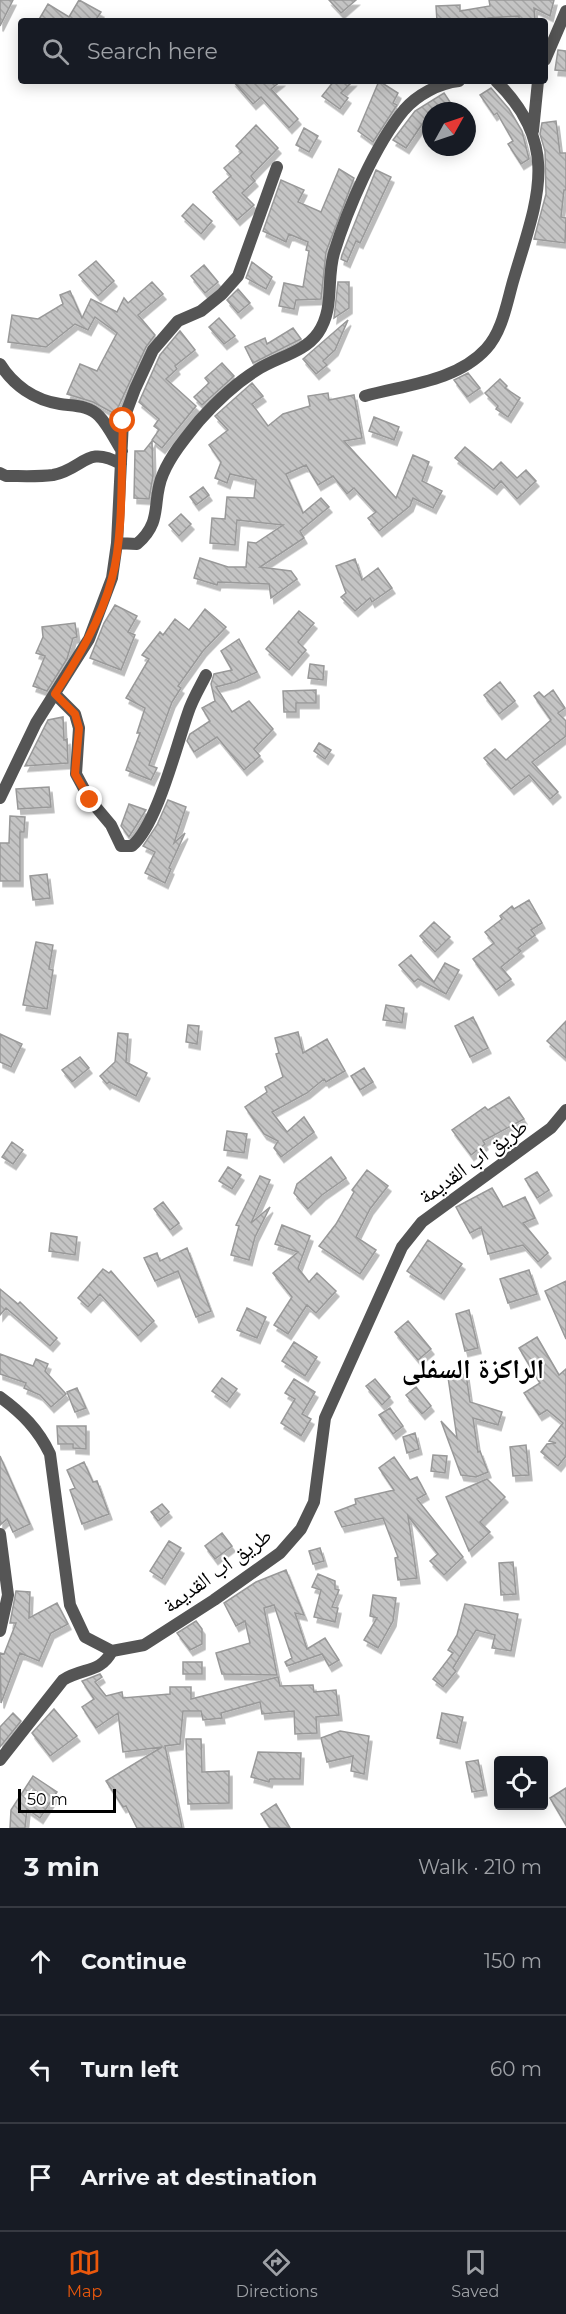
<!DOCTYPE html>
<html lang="en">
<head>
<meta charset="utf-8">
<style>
	:root { --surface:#171b24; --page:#20242c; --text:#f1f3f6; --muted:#9ea1a6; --line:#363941; --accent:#ea580c }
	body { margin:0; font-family:Montserrat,"Noto Naskh Arabic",sans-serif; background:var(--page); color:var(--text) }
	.controls { position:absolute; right:18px; bottom:18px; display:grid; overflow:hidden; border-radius:6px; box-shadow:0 3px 15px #0003 }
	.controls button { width:54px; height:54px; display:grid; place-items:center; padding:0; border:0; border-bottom:2px solid var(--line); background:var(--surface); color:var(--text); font:30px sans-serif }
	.compass { position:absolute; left:422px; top:102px; width:54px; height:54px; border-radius:50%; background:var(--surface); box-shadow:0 3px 15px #0003; rotate:50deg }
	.scale { position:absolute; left:18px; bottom:15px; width:98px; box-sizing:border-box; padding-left:6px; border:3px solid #000; border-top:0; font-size:16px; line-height:21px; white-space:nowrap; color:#000; -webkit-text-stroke:4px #fff; paint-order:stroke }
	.stop { position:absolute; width:18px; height:18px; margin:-14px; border:4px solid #ea580c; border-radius:50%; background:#fff }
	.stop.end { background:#ea580c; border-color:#fff; box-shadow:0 2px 6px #0008 }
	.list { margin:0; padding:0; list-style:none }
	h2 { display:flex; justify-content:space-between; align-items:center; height:78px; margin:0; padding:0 24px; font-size:26px }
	h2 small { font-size:20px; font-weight:400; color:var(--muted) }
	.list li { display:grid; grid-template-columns:39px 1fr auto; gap:18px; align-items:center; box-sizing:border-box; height:108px; padding:0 24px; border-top:2px solid var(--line) }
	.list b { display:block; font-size:22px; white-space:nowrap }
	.list em { font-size:20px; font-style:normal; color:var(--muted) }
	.icon { flex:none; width:33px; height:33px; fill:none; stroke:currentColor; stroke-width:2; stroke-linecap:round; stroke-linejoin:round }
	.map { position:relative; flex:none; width:566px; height:1828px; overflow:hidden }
	.search { position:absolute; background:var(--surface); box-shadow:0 3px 15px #0003; left:18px; right:18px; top:18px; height:66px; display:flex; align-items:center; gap:15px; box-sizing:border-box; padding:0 21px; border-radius:6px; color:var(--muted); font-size:22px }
	.sheet { height:402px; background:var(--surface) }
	nav { display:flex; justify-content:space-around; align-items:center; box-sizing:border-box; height:84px; border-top:2px solid var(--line); background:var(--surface); font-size:16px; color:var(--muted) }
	nav a { display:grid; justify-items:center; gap:3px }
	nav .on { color:var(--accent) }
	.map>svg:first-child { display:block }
</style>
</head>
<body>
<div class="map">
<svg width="566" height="1828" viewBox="0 0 566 1828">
	<defs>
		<pattern id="building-back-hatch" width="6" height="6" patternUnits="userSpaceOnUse" patternTransform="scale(1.5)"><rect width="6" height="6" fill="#c4c4c4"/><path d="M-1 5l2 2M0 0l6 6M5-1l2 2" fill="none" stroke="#a7a7a7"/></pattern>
		<filter id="shadow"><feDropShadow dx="3" dy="5.5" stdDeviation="0" flood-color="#0004"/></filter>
	</defs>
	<rect width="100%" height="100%" fill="#fff"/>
	<path fill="url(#building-back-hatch)" stroke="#999" stroke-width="1.5" filter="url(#shadow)" d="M0 0H13L0 26Z
		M79 0 101 12 95 21H38L48 4 69 17Z
		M329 0H356L341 13Z
		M489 0H554L550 16 534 8 535 21H519V16L488 18V21H437L436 6 460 5V11L490 6Z
		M558 50 566 51V71L555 70Z
		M233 81H281L271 89 298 119 289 128 261 97 253 104Z
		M334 81H353L341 93 348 98 340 109 322 96Z
		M379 81 398 93 393 103 397 105 373 142 358 131Z
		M491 88 509 109 522 131 529 159 521 164 508 144 513 141 497 113 494 115 480 95Z
		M444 93 450 102 436 111H431L406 148 393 140 415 111Z
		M556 121 560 153H566V190H564L561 217 566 218 565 243 534 239 546 194 545 151 540 134 542 123Z
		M256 125 278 148 251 176 255 181 242 193 254 205 237 220 213 192 231 176 224 168 242 152 236 146Z
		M304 128 318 136 309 152 296 145Z
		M339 169 354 178 326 252 321 299 296 300 294 309 279 306 284 283 303 287 309 251 306 250 308 242 289 234 286 242 263 231 281 180 304 190 298 202 321 212Z
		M376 170 391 177 360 243 356 241 347 262 341 259 342 255Z
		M193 204 212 221 201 234 182 216Z
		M96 261 114 281 98 296 79 275Z
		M252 262 272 277 266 289 246 278Z
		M204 265 218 282 205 293 191 276Z
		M152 282 163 294 138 315 155 335 146 347 115 414 93 402 67 394 80 364 97 371 117 333 95 317 88 330 75 324 46 347 8 342 12 315 38 319 63 304 60 295 70 291 82 318 91 299 117 312 124 298 128 303Z
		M338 282H349V308L334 318Z
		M238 289 250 303 238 313 227 300Z
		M219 318 235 336 224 344 209 327Z
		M348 320 335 350 323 361 327 365 316 374 303 359Z
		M293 328 301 339 253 363 245 347 265 338 267 344Z
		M180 331 195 350 175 366 177 369 166 379 196 406 162 448 152 440 159 430 154 426 159 419 139 402 160 355Z
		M222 363 234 376 202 405 194 397 209 383 205 378Z
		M468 373 480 388 467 397 454 380Z
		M500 379 507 386 505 388 520 398 508 417 496 409 498 406 485 393Z
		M252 383 263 396 252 404 268 426 283 414 310 406 308 396 328 393 329 400 354 395 362 438 344 441 396 498 413 455 429 462 422 481 442 491 433 508 413 498 410 506 379 531 368 518 376 512 354 488 347 494 333 476 318 485 306 465 286 474 303 513 321 498 329 507 300 531 304 538 260 567 291 571 297 579 271 598 269 584 218 582 217 585 194 578 200 558 228 567H246L248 542 256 543 283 525 237 520 235 545 210 543 212 518 225 519 227 497 254 498 256 480 230 474 227 483 215 478 221 462 209 445 228 430 215 416Z
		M374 417 399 427 394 440 369 431Z
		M152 441 153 476 149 499 134 498 135 451H144Z
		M465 447 493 470 501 462 517 478 526 470 536 481 517 499 501 481 494 489 455 458Z
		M203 487 209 495 196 505 190 497Z
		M181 514 191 524 179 536 169 525Z
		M355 559 362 580 378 568 392 588 372 602 370 598 355 611 341 597 346 593 336 566Z
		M115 605 137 616 128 632 135 635 121 670 90 658 104 623Z
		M205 609 226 627 203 651 178 686 181 688 172 702 149 765 157 768 151 780 126 770 140 733H137L145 708 126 698 149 659 142 655 160 632 163 635 175 619 189 630Z
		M299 611 314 623 298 642 306 650 289 670 266 649Z
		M75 623 77 637 73 638 67 659 47 691 33 686 45 656 36 653 43 637 42 627Z
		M239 639 257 672 235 682 216 687 232 712 249 701 273 729 254 749 260 756 244 770 217 737 194 752 187 741 190 734 210 721 202 708 215 701 211 684 214 674 232 670 221 651Z
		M310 664 324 666 323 680 308 678Z
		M500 682 515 701 499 714 484 695Z
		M316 690V703H296V712H284L283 691Z
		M553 690 565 708 558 713 566 721V736L532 762 558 792 550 799 529 775 511 789 484 758 495 749 506 760 551 720 534 696 539 692 544 697Z
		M63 717 64 740 67 739 68 763 25 766 48 720Z
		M319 743 331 750 325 759 314 751Z
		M49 787 51 807 18 809 16 789Z
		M168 800 186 807 174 843 185 833 169 868 171 869 165 883 145 873 155 852 143 846 157 825Z
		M129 804 146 810 129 837 121 826Z
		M10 816 25 817 24 832H20V881H0V843H9Z
		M47 874 50 898 33 900 30 876Z
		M529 900 542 923 531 930 535 935 518 948 521 951 501 967 511 979 496 990 473 959 494 943 485 932 502 919 500 916 512 906 514 909Z
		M434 922 450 937 435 952 420 936Z
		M36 942 53 945 49 969 53 970 47 1009 23 1005Z
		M411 955 434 982 445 963 459 970 446 994 418 979 414 982 399 965Z
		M386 1005 404 1008 402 1023 383 1020Z
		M473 1017 488 1048 470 1057 455 1026Z
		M566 1021V1058L547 1041Z
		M188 1025 199 1026 197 1044 186 1042Z
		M298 1032 303 1053 327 1039 345 1071 326 1082 324 1079 307 1093 272 1112 287 1132 304 1117 314 1132 281 1157 274 1148 278 1141 264 1134 245 1107 267 1092 265 1087 283 1077 276 1054 279 1053 275 1038Z
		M118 1033 128 1034 126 1062 147 1073 136 1096 109 1082 107 1084 100 1076 115 1062Z
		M0 1034 22 1044 11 1067 0 1062Z
		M80 1057 89 1068 72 1082 62 1070Z
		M364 1068 373 1082 360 1090 351 1076Z
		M509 1097 524 1119 483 1141 485 1144 471 1155 452 1130 485 1107 488 1110Z
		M227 1131 247 1134 244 1153 224 1150Z
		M12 1142 23 1150 13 1164 2 1157Z
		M331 1157 346 1178 322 1195 308 1209 294 1193 297 1184Z
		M228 1167 241 1175 232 1189 219 1181Z
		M367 1170 388 1186 370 1209 356 1237 376 1250 360 1274 319 1246 336 1224 354 1192 352 1190Z
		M537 1172 549 1190 537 1198 525 1179Z
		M260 1176 270 1180 251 1223 270 1207 255 1237 249 1260 231 1255 239 1226 236 1225Z
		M492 1188 503 1207 525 1197 535 1218 523 1223 548 1253 538 1262 523 1245 488 1254 481 1227 470 1233 456 1207Z
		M163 1202 179 1223 170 1230 154 1209Z
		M282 1225 310 1236 298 1268 309 1282 317 1273 336 1291 316 1313 307 1305 288 1334 274 1325 292 1297 273 1273 298 1252 275 1244Z
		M51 1233 77 1237 75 1255 49 1251Z
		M428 1240 462 1264 441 1294 407 1271Z
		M187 1248 211 1311 196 1317 178 1271 155 1281 144 1258 157 1253 160 1261Z
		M103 1269 109 1273 111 1271 154 1321 138 1336 100 1294 88 1307 78 1298Z
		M529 1270 537 1294 508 1303 500 1279Z
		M566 1281V1339L545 1291Z
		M0 1289 18 1304 20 1302 57 1338 50 1346 6 1308 0 1315Z
		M247 1308 266 1317 257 1338 237 1330Z
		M469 1310 478 1348 465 1351 456 1314Z
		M408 1321 431 1349 418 1360 395 1332Z
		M537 1337 559 1375 566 1369V1456L558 1466 541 1452 547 1444 556 1443 549 1441 563 1423 547 1410 539 1415 524 1393 540 1383 519 1348Z
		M294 1342 317 1357 305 1376 282 1361Z
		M0 1354 33 1366 36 1359 48 1364 45 1371 66 1394 51 1407 40 1395 24 1388 26 1383 0 1374Z
		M466 1374 470 1402 502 1412 498 1425 473 1418 478 1452 480 1451 488 1472 476 1477 461 1475 441 1421 457 1438 448 1377Z
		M222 1378 237 1389 227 1402 212 1391Z
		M294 1379 315 1392 302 1414 311 1419 301 1436 281 1423 295 1399 285 1393Z
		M375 1379 390 1397 382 1405 366 1386Z
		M416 1387 431 1406 422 1414 406 1395Z
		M77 1388 86 1408 75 1412 67 1392Z
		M390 1408 403 1426 393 1434 379 1415Z
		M57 1426H86V1449L73 1448V1444H58Z
		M415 1433 419 1449 407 1453 403 1437Z
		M526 1445 529 1475 513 1476 510 1447Z
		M433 1455 447 1456 445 1473 431 1471Z
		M0 1456 30 1524 13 1532 7 1519 0 1525Z
		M394 1457 410 1480 417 1477 426 1494 417 1499 463 1557 444 1575 430 1561 438 1554 408 1516 417 1578 398 1580 395 1558 398 1557 383 1518 342 1527 335 1512 356 1504 355 1499 394 1490 379 1468Z
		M84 1462 93 1482 97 1481 109 1514 82 1524 70 1490 75 1488 67 1470Z
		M487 1479 505 1497 480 1522 490 1532 469 1551 446 1497Z
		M162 1504 169 1512 158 1521 151 1512Z
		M222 1533 232 1546 215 1559 205 1546Z
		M169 1541 181 1548 162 1579 150 1571Z
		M320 1548 324 1561 313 1564 309 1551Z
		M513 1562 516 1594 501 1595 499 1563Z
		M286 1570 304 1615 295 1613 307 1649 325 1638 339 1660 329 1666 322 1654 287 1666 285 1662 292 1658 274 1605 264 1608 277 1675 222 1674 216 1653 250 1643 245 1621 236 1626 224 1603 256 1582Z
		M318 1574 335 1581V1589L339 1590 332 1607 338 1608 335 1622 314 1617 321 1590 312 1587Z
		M16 1591 30 1592 29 1618 57 1603 68 1624 51 1633 39 1661 20 1653 1 1703 0 1653 4 1654 16 1623H10Z
		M373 1595 396 1598 393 1621 378 1648 364 1640 377 1618 370 1616Z
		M465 1604 518 1614 511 1651 492 1648 495 1635 476 1630 453 1668 456 1671 443 1687 433 1679 453 1653 448 1650 457 1635Z
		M196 1621 202 1629V1644L190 1650 177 1633Z
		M183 1662H202V1674H183Z
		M100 1674 102 1677 95 1682 106 1696 122 1692 123 1698 170 1694V1687H191V1699L278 1677 280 1686 313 1685 314 1692 336 1690 339 1715 316 1717 317 1733 295 1734 294 1711 262 1714 260 1702 221 1713 222 1718 203 1720 201 1711H183L180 1744 165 1746 182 1828H137L126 1806 123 1807 106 1781 162 1747 123 1752 118 1713 96 1728 82 1707 94 1699 82 1681Z
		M54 1709 77 1736 50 1756 32 1733Z
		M13 1713 21 1721 0 1747V1727Z
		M442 1713 463 1717 457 1743 437 1738Z
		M340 1731 369 1736 364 1774 351 1771 353 1756 327 1762 321 1738Z
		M186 1739H201L202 1772 229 1771V1803L188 1804Z
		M258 1752 301 1753 300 1779H270L269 1782 251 1777Z
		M478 1760 484 1790 472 1792 466 1762Z
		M33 1776 57 1792 40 1818 27 1809 25 1828H10L11 1810Z
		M566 1788V1825L550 1798Z
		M276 1804 290 1828H270L261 1814Z"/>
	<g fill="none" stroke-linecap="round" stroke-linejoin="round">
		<path stroke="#555" stroke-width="12" d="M545 60 566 11
			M533 131 538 81
			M0 364C13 385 34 400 60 404 73 406 89 405 99 416 108 425 115 440 122 451
			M365 396C405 385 457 381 486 349 503 331 507 301 514 278 537 200 562 146 496 81
			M0 473 6 476C21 476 38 477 53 475 84 469 86 444 121 464
			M117 543 137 544C164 521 151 501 163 474 171 455 186 437 199 421 215 403 236 383 257 370 277 357 304 353 318 333 335 308 326 280 334 253 347 210 375 145 404 110 417 95 439 83 459 81
			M55 694 75 714 79 728 76 774 90 800 111 825 121 846H132C157 825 176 747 188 713 192 700 200 687 206 675
			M0 798 36 723 89 639 112 578 117 543 123 421 135 389 153 350 178 321 201 311 222 294 238 276 277 167
			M0 1534 8 1595 0 1631
			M0 1760 63 1680C83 1667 100 1674 112 1651"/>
		<path stroke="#555" stroke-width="12" d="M0 1397C22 1413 38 1429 50 1454L70 1605 85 1637 112 1651 144 1645 214 1600 280 1553 301 1529 314 1502 325 1418 402 1247 422 1222 551 1128 566 1110"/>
	</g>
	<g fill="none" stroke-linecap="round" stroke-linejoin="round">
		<path stroke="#ea580c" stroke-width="8" d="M90 800 75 774 79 728 75 714 55 694C78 658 101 620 112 578 124 535 121 467 123 421"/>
	</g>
	<g text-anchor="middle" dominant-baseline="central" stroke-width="4.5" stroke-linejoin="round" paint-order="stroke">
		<g font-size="21" fill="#000" stroke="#fff">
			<text transform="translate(473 1161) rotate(-36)">طريق اب القديمة</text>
			<text transform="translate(217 1570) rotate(-36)">طريق اب القديمة</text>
		</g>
		<g font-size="27" font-weight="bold" fill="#000" stroke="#fff">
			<text x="473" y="1368">الراكزة السفلى</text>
		</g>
	</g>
</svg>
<div class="controls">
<button><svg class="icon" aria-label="locate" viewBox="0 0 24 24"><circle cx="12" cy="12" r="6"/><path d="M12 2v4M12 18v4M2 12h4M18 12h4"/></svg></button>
</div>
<svg class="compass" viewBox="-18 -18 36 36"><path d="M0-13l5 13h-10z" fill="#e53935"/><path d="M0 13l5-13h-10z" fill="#9ea1a6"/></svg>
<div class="scale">50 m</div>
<div class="stop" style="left:123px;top:421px"></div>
<div class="stop end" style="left:90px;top:800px"></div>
<div class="search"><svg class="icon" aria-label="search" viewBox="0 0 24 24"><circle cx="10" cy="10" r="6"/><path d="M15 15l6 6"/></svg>Search here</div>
</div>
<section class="sheet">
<h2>3 min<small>Walk · 210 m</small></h2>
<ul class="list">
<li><svg class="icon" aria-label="ahead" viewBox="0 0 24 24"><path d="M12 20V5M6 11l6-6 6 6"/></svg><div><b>Continue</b></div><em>150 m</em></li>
<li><svg class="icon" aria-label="left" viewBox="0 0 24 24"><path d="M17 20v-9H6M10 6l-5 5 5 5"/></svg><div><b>Turn left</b></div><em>60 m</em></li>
<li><svg class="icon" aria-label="arrive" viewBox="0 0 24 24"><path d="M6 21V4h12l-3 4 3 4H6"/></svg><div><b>Arrive at destination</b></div></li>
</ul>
</section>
<nav>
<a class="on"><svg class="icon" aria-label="map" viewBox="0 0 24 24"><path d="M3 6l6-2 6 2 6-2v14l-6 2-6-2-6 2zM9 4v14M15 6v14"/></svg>Map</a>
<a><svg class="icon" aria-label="directions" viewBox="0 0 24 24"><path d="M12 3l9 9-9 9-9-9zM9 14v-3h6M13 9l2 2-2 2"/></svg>Directions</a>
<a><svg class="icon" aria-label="saved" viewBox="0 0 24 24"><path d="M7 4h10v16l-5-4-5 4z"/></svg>Saved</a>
</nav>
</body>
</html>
